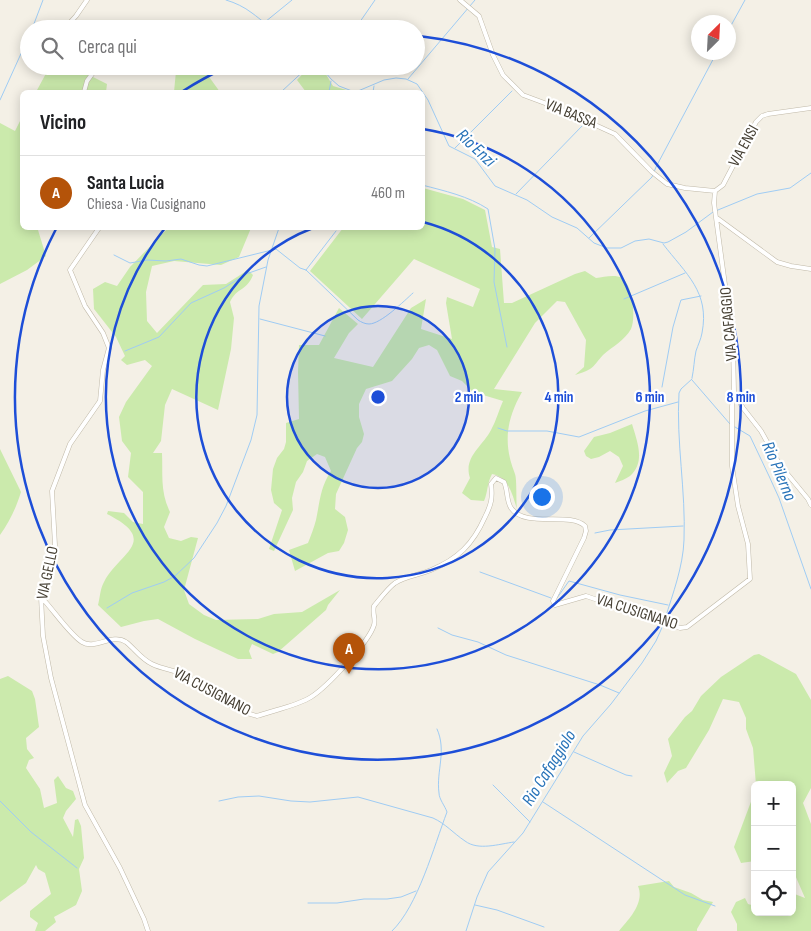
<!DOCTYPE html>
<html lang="it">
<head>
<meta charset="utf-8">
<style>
	:root { --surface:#fff; --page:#f2f2f2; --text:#202124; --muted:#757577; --line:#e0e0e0; --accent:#b45309 }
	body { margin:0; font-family:"Sofia Sans Condensed",sans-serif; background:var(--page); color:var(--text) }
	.controls { position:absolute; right:15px; bottom:15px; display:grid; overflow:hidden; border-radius:8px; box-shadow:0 2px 12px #0003 }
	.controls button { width:45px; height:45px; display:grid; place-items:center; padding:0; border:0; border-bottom:1px solid var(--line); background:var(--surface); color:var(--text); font:25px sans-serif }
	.compass { position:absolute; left:691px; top:15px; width:45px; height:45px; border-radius:50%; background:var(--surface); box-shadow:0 2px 12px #0003; rotate:24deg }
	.you { position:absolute; left:541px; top:496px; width:18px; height:18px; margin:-12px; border:4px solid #fff; border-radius:50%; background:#1a73e8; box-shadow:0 0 0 8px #1a73e833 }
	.badge { display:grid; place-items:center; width:32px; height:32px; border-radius:50%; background:var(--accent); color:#fff; font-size:16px; font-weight:700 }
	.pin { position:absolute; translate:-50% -41px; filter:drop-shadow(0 1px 2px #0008) }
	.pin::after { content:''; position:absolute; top:26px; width:18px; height:15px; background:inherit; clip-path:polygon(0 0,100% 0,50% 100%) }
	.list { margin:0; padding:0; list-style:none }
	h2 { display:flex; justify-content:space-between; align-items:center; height:65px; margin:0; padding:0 20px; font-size:21px }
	h2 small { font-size:16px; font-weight:400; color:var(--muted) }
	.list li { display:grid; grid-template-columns:32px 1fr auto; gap:15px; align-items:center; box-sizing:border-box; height:75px; padding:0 20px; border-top:1px solid var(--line) }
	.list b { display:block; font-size:19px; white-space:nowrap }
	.list p { margin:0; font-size:16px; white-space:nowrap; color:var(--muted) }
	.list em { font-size:16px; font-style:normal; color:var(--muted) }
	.icon { flex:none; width:28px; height:28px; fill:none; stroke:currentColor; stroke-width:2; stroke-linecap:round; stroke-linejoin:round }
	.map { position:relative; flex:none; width:811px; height:931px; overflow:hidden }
	.search { position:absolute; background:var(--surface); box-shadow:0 2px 12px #0003; left:20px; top:20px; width:405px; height:55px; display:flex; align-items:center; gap:12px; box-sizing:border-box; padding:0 18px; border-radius:28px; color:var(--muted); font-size:19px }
	.panel { position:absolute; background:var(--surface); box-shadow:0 2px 12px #0003; left:20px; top:90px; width:405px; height:140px; border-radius:8px }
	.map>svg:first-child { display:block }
</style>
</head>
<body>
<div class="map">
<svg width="811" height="931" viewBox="0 0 811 931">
	<rect width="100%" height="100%" fill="#f4f0e6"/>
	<path fill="#cbeaac" d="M50 66H101L91 76 107 84 106 92H36Z
		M172 66H206L207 74 220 92H174L176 71Z
		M310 66H321L333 86 353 92H306L297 80Z
		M22 117V228H40L38 230 46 256 27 270 0 284V123L15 131Z
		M423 188 463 199 485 210 492 247 500 249 504 303H512L575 274 585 271 596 278C604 277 615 274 622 278 633 285 636 318 631 329 625 340 612 347 603 355 598 360 595 366 590 369 585 372 580 373 575 375L584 367 586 340 565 302 557 301 535 323 494 389 522 392C506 420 503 444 515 474 517 479 516 501 517 509 512 494 509 477 492 474 487 483 488 492 484 501L471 500 462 493 470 478C463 457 483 446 491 430 496 421 499 410 503 401L473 392 462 381 450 376 437 350 429 345 419 348 412 359 392 381 366 389 359 404V417L364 434 362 442 357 448 336 494 335 509 345 517 348 530 344 543 339 551 328 553 295 571 289 550 308 543C311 535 314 528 316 520 320 501 320 488 331 471L325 457 317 454 307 461 303 472 296 482 292 498 293 510 274 551 269 549 282 510 274 503 271 490 273 469 277 458 284 449 286 442V423L299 419 298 372 299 345H319L339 308 358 324 349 333 334 358 373 367 411 308 426 299 421 329 452 339 446 303 447 297 473 307 480 289 414 259 362 319 310 271 343 228H422Z
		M168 228H251L239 257 221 265 174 261 152 266 146 292 147 321 157 333 203 285 226 284 248 270 253 275C246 292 237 287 230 302L234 318 231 349 218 410 172 389 165 405 161 441 153 453H162C163 474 160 492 170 512L164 527 169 538 181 541 191 537 198 538 184 590 189 604 204 615 216 620 258 619 274 614 302 612 340 590 328 605 326 610 278 652 273 654 252 644 249 651 252 659H238L195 639 158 619 144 621 121 627 98 605C100 598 100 589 104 582 119 553 161 541 107 514L108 511 124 513 133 522 143 524V492L128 477 131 453 122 441 119 417 126 402 152 366 145 360 127 365 121 360 125 356 116 337 94 309 93 289 105 282 117 286 130 267Z
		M632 424C637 441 646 462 630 476 626 479 620 481 615 483L623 466 619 457 610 451 599 457 591 459 586 456 584 451 594 437 610 433Z
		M0 449 21 492C16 508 10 521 0 535Z
		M759 654 796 674 811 700V788L803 803 811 824V931H737V924L731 912 736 902 745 898 748 904 755 906V912H792V893L805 898 792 868V785H756L753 748 746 729V718L739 702 723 699 709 730 686 768 678 771 667 783 664 773 672 756 668 739 685 717 692 711 701 696 721 677 754 655Z
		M8 676 32 691 35 699 39 727 26 738 27 749 34 758 29 760 26 768 40 789 44 808 57 803 54 780 58 776 66 788 73 791 76 799 66 811 63 818 73 837 75 820 78 819 81 826 84 858 79 869 82 891 76 905 54 917 56 922 45 931H35L38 923 30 917V911L51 894 45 873 38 869 36 865 26 883 0 902V679Z
		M755 791V861L741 863 734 847Z
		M669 881 674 887 691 893 703 900 713 902 697 929V931H619C629 919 645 903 638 886Z"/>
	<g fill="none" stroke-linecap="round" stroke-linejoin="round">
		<path stroke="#9fccf4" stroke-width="1" d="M226 0C236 3 244 7 252 13 262 20 268 28 281 29
			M265 22 292 0
			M32 29 43 0
			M355 29 375 0
			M728 31 745 0
			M324 66 325 72 331 79 339 86 352 91H358L384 80 396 78 406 79 417 84 428 100 449 146 475 159 495 186 527 200 552 217 577 228 594 243 607 248H621L635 241 649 239 664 243 668 242 686 232 713 212 757 194 790 188 811 173
			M325 71 329 66
			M408 79 475 0
			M281 92 309 66
			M329 92 331 81
			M373 92 374 86
			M0 100 29 36
			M455 148 512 91
			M422 185C445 191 468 196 488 209L495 249 494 282 507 347
			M516 194 584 124
			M589 238 652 177 656 167 717 52
			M663 244C686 274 710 292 702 333 701 339 698 345 696 351 694 360 694 369 692 378
			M114 255 130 263 147 260 166 261 181 259 199 265 207 266 276 249 300 268 306 270 358 320C361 322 365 324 369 324 381 324 404 301 413 293
			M306 270 336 231
			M624 299 685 273
			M260 319 325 336
			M125 351 159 337 191 303 224 288 246 274 266 267
			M692 380 730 424
			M662 387 673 327 680 303 681 300 701 296
			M735 427 750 436 769 476 779 498 811 589
			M498 428 507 431H547L579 437 645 411 678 402
			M595 533 610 530 683 526
			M480 572 551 598
			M557 598 569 581 620 595 668 605
			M107 608 132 593 164 582 175 576 194 558 217 523 226 506 251 440 257 415 259 306 268 260 279 228
			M665 619C673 593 683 567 684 540 686 491 676 442 679 393L681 389 692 379
			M438 628 452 635 478 642 506 655 600 685 619 693
			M574 752 626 775 632 776
			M493 785 530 822
			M0 801 31 832 77 868
			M219 801 238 797 259 796 291 801 310 802 358 797 433 818C446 824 453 833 465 841 478 851 499 844 514 842
			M543 802 685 895 715 906
			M308 903H337L364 899H387L401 897 416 891
			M475 905 497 910 544 927
			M392 931C418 906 434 846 447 812 445 806 439 799 439 793 436 771 447 751 437 729
			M466 931 477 897 488 872 523 833 583 736 611 704 642 663 656 641 664 623"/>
		<g stroke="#c0b9a8" stroke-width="5">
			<path id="street" d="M460 0 479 16 493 55 503 75 523 95 558 108 615 134 652 172 667 184 685 188 715 191
				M64 29 76 16 87 0
				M84 92 87 81 98 66
				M715 191 723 185 756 122 762 116 768 114 811 108
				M717 218 777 262 791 266 811 269
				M99 228 70 270 85 306 103 333 109 348 103 370 100 401 70 444 52 491 55 545 54 554 41 597 43 636 51 678 85 805 120 868 144 919 148 931
				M734 392 743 408 761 431 780 465 808 499 811 505
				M41 597C52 608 70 635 82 642 95 650 112 633 126 642 135 649 141 659 152 664 164 670 177 670 188 677 210 691 231 710 257 716 274 710 297 706 311 697 327 687 369 642 374 625 376 619 372 613 374 606 380 599 387 589 395 583 405 576 420 575 431 570 458 559 473 544 485 517 491 505 493 498 491 484L496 478 504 482C508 490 506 500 511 508 526 529 569 511 585 526L586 531 584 538 555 597 553 601 555 605 586 596 680 628 687 627 750 579 748 544 738 506 732 466V406L734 392 733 344 714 203 715 191"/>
		</g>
		<use href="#street" stroke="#fff" stroke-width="4"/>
	</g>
	<circle cx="378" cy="397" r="91" fill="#1d4ed8" fill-opacity=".12"/>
	<g fill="none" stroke="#1d4ed8" stroke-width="2.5">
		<circle cx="378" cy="397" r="91"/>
		<path d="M423 222A181 181 0 1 1 313 228"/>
		<path d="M423 129A272 272 0 1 1 165 228"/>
		<path d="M183 91A363 363 0 0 1 227 67M419 36A363 363 0 1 1 56 229"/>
	</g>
	<g text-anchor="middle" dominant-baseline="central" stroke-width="4.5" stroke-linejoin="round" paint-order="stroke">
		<g font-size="16" fill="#474135" stroke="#fff">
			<text transform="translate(571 114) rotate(22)">VIA BASSA</text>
			<text transform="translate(744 146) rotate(-61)">VIA ENSI</text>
			<text transform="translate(729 324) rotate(-95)">VIA CAFAGGIO</text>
			<text transform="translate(48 573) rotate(-78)">VIA GELLO</text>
			<text transform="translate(637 612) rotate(18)">VIA CUSIGNANO</text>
			<text transform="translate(212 692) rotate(28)">VIA CUSIGNANO</text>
		</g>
		<g font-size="18" font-style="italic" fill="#2873b8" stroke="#fff">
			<text transform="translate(476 148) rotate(43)">Rio Enzi</text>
			<text transform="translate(779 471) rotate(67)">Rio Pilerno</text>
			<text transform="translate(549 768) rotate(-58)">Rio Cafaggiolo</text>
		</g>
	</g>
	<circle cx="378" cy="397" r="8" fill="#1d4ed8" stroke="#fff" stroke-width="2.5"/>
	<g font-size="15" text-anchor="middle" font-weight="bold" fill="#1d4ed8" stroke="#fff" stroke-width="4.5" stroke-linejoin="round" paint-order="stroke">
		<text x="469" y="402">2 min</text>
		<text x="559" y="402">4 min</text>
		<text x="650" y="402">6 min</text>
		<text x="741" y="402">8 min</text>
	</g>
</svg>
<div class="controls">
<button>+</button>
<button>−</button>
<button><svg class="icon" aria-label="locate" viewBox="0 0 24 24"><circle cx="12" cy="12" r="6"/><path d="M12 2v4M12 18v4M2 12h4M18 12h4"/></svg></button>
</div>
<svg class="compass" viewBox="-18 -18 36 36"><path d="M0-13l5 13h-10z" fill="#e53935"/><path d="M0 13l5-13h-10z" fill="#757577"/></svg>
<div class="you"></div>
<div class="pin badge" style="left:349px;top:674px">A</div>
<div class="search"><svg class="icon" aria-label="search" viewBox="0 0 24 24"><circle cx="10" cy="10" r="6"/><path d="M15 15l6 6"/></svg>Cerca qui</div>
<section class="panel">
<h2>Vicino<small></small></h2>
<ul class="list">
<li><span class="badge">A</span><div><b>Santa Lucia</b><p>Chiesa · Via Cusignano</p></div><em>460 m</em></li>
</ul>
</section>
</div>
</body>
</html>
